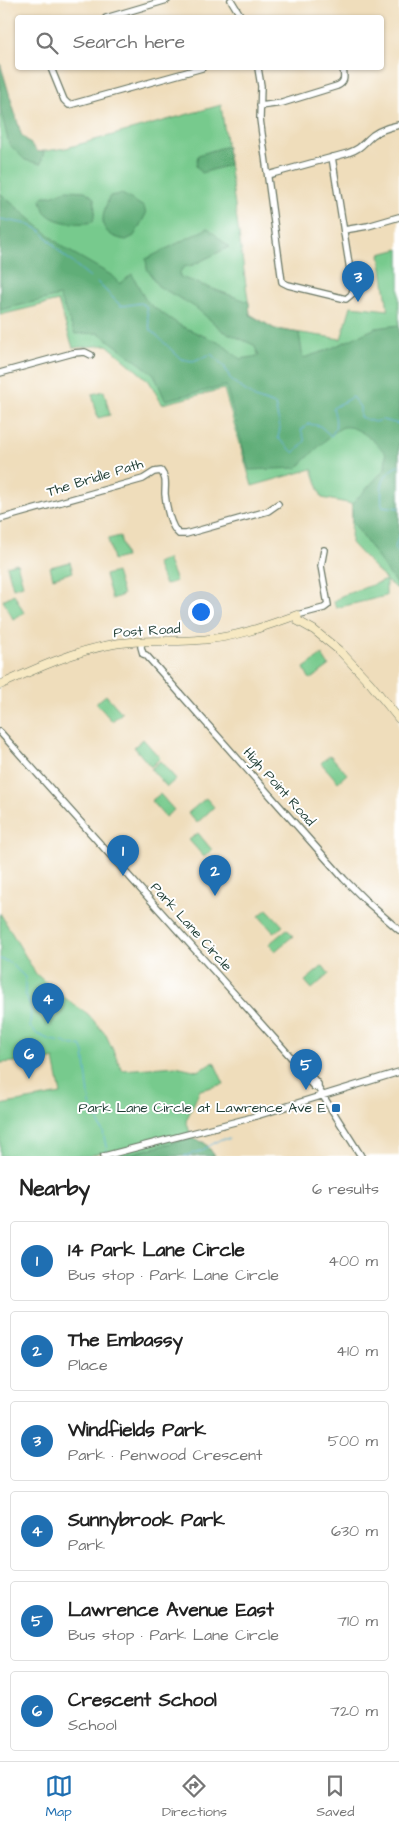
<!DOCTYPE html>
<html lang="en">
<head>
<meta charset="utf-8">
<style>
	:root { --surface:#fff; --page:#f2f2f2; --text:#222; --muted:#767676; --line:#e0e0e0; --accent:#1f6fb2 }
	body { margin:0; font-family:"Architects Daughter",sans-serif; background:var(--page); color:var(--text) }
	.you { position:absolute; left:200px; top:611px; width:18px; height:18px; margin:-12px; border:4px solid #fff; border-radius:50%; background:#1a73e8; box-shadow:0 0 0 8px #1a73e833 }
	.badge { display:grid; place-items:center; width:32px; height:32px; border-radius:50%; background:var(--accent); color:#fff; font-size:16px; font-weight:700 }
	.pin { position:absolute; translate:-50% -41px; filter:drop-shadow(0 1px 2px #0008) }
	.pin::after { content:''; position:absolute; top:26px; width:18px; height:15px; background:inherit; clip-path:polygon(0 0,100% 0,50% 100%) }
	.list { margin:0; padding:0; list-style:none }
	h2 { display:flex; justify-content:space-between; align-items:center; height:65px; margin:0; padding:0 20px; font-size:21px }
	h2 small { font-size:16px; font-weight:400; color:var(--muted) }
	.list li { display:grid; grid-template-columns:32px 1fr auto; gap:15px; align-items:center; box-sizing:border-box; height:80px; margin:0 10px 10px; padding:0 10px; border:1px solid var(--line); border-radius:5px }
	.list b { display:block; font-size:19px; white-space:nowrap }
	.list p { margin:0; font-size:16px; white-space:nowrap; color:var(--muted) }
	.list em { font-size:16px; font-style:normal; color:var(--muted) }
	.icon { flex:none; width:28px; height:28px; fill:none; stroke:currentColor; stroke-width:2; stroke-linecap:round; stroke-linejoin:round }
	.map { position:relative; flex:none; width:399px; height:1156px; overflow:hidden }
	.search { position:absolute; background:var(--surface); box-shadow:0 1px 4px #0004; left:15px; right:15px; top:15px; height:55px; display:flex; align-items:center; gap:12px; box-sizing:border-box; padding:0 18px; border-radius:5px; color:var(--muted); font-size:19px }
	.sheet { height:605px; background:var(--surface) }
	nav { display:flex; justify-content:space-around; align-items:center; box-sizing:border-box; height:70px; border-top:1px solid var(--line); background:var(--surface); font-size:14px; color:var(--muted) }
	nav a { display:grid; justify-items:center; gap:2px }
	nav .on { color:var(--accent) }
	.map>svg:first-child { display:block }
</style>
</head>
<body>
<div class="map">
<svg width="399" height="1156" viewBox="0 0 399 1156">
	<rect width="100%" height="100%" fill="#fff"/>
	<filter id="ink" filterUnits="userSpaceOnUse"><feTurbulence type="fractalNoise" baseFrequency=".02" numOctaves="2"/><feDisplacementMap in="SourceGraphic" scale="10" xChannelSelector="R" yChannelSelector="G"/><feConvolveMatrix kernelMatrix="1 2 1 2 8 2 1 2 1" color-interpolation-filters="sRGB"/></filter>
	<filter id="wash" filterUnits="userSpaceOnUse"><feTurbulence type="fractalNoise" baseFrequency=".0096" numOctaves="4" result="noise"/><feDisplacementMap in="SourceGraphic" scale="20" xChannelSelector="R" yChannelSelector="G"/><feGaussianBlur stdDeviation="1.12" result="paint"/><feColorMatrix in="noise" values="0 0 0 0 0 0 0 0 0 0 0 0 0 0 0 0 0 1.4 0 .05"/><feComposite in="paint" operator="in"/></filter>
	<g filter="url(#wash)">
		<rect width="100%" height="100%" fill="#efddbb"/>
		<path fill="#77ca8d" stroke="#4b8460" d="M0 63 21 134 38 152 66 148 221 105 250 314 275 329 341 339 351 306 388 310 380 254 399 249V590L386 581V596L336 608 334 602 341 596 386 580 351 543 352 504 322 498 312 469 252 486 224 389 162 404 149 381 107 345 73 348 58 301 0 315Z
			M104 391 110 415 98 418 92 394Z
			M120 536 125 557 113 560 108 539Z
			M167 559 176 581 165 585 156 563Z
			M70 562 73 572 53 578 50 567Z
			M17 563 23 585 13 588 7 566Z
			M116 572 123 595 112 599 105 575Z
			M14 594 24 613 13 619 3 600Z
			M322 655 329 666 311 679 309 678 304 668Z
			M106 695 122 713 112 721 96 703Z
			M143 739 160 758 151 767 134 747Z
			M330 755 347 774 338 782 321 763Z
			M160 761 176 779 167 787 151 769Z
			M160 794 174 810 165 817 151 801Z
			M206 798 214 807 197 823 188 813Z
			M198 833 212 850 204 857 189 840Z
			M210 859 227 877 223 880 216 879 204 865Z
			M267 909 283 926 274 933 259 916Z
			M0 913 36 974 59 994 88 1014 106 1035 122 1070 176 1066 198 1071 214 1062 224 1084 200 1090 186 1121 192 1138 205 1143 215 1156H103L102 1152 89 1156H0V1105L61 1094 54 1059 0 1063Z
			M287 929 293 936 275 951 269 944Z
			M323 966 329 974 312 989 305 981Z"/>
		<path fill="#61ae78" stroke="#407656" d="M0 63 21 134 38 152 44 151 41 164 25 160 9 144 0 108Z
			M227 146 229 165 202 173 196 166 198 155Z
			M66 190 85 191 94 198 95 211 93 222C78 225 56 224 45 212 43 209 42 204 41 200L44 196H51Z
			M0 193 64 248 111 275 120 284 132 274 145 299 153 307 181 326 222 344 240 359 259 356 254 345 223 331 195 307 158 286 147 269 146 259 208 228 229 247 193 265 184 267 180 272V277L249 302 250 315 275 329 299 333 303 358 325 351 376 328 399 325V588L352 521V504L385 469 386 454C378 444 358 425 344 427 335 428 306 460 297 468L249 470 226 386 165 400 154 374 99 333 75 334 59 296 0 310Z
			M122 194 144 207 146 214 134 236 126 240C97 235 100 218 110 196Z
			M192 1138 205 1143 215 1156H121Z"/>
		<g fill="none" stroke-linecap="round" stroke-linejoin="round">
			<path stroke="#5fb0d9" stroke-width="1" d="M0 219 27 224 40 230 61 253 90 277
				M97 282 121 306 141 303 146 306 150 329 181 359 193 361 211 354 224 366 231 380 255 398 275 405 280 428 278 438 294 453 305 441 301 430 309 424 320 426 331 436C338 427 336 419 333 408L352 397 360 407V417L374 422 382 420 399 424
				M399 465C380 475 381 486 382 506L399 508
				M399 535 395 548 399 554
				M0 959 9 962 25 977V994L31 1007 30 1027 37 1034 50 1040 63 1042 73 1046 81 1045 84 1053 90 1104 103 1132 107 1151
				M184 1156 201 1151 221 1139H229"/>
		</g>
	</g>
	<g filter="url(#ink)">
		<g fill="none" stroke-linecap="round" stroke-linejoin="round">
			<g stroke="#687563" stroke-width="8">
				<path id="street" d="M231 0 242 18
					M106 18 167 0
					M51 68 64 100 69 105 202 68
					M258 68 261 86 260 119 282 282 288 285 346 299 352 294 353 289 332 157
					M260 106 282 103 337 86C346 82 344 76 343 68
					M268 175 348 153C362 148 362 144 373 135 381 129 390 127 399 125
					M344 230 368 226 399 217
					M0 373 73 353 85 352 91 355
					M0 519 143 479 154 472 161 471C167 479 165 484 165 494 166 505 170 527 179 534H186L268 511 278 504
					M297 615 324 608 328 605 321 566 324 550
					M142 641 141 647 143 654 146 655 344 879 366 901 399 930
					M0 732 282 1047 304 1072 306 1078 314 1087 318 1088
					M304 1072 310 1075 318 1084V1088L361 1156
					M104 1156 246 1119 399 1072"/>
			</g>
			<g stroke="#687563" stroke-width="9">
				<path id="secondary" d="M297 615 298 621 314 630 341 652 370 683 399 719
					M0 685C37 668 74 651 114 644 146 639 178 643 209 639 240 636 268 625 297 615"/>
			</g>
			<use href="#street" stroke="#fff" stroke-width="5.5"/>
			<use href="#secondary" stroke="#f7e9c3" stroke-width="8"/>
		</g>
	</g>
	<rect fill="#1f6fb2" stroke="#fff" stroke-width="2" x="331" y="1103" width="10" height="10" rx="2.5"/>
	<g text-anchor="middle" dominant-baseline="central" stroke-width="4" stroke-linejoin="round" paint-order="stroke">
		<g font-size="14" fill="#1f3d34" stroke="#fff">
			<text transform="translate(95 478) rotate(-17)">The Bridle Path</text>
			<text transform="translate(147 631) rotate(-4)">Post Road</text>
			<text transform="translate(279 787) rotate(48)">High Point Road</text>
			<text transform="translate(191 927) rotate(48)">Park Lane Circle</text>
		</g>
		<g font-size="14" fill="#1f3d34" stroke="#fff" text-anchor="end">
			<text x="326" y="1108">Park Lane Circle at Lawrence Ave E</text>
		</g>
	</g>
</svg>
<div class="you"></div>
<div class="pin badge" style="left:123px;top:876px">1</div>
<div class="pin badge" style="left:215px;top:896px">2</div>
<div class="pin badge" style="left:358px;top:302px">3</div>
<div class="pin badge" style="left:48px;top:1024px">4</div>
<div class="pin badge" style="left:306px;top:1090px">5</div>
<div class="pin badge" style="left:29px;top:1079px">6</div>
<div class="search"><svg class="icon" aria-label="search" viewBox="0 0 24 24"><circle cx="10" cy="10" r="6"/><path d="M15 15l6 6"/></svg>Search here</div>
</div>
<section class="sheet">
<h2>Nearby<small>6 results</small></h2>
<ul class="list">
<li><span class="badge">1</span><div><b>14 Park Lane Circle</b><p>Bus stop · Park Lane Circle</p></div><em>400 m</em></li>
<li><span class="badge">2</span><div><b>The Embassy</b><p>Place</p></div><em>410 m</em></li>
<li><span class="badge">3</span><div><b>Windfields Park</b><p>Park · Penwood Crescent</p></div><em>500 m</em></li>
<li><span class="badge">4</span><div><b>Sunnybrook Park</b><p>Park</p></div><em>630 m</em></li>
<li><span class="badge">5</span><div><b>Lawrence Avenue East</b><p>Bus stop · Park Lane Circle</p></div><em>710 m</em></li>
<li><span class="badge">6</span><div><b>Crescent School</b><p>School</p></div><em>720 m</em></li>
</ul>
</section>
<nav>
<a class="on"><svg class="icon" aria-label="map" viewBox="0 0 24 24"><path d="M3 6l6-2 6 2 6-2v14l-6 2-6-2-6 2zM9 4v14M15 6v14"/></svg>Map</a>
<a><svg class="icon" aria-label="directions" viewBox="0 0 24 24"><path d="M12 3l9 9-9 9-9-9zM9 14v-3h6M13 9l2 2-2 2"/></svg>Directions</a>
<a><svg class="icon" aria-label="saved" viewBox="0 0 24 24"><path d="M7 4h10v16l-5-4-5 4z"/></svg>Saved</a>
</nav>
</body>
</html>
